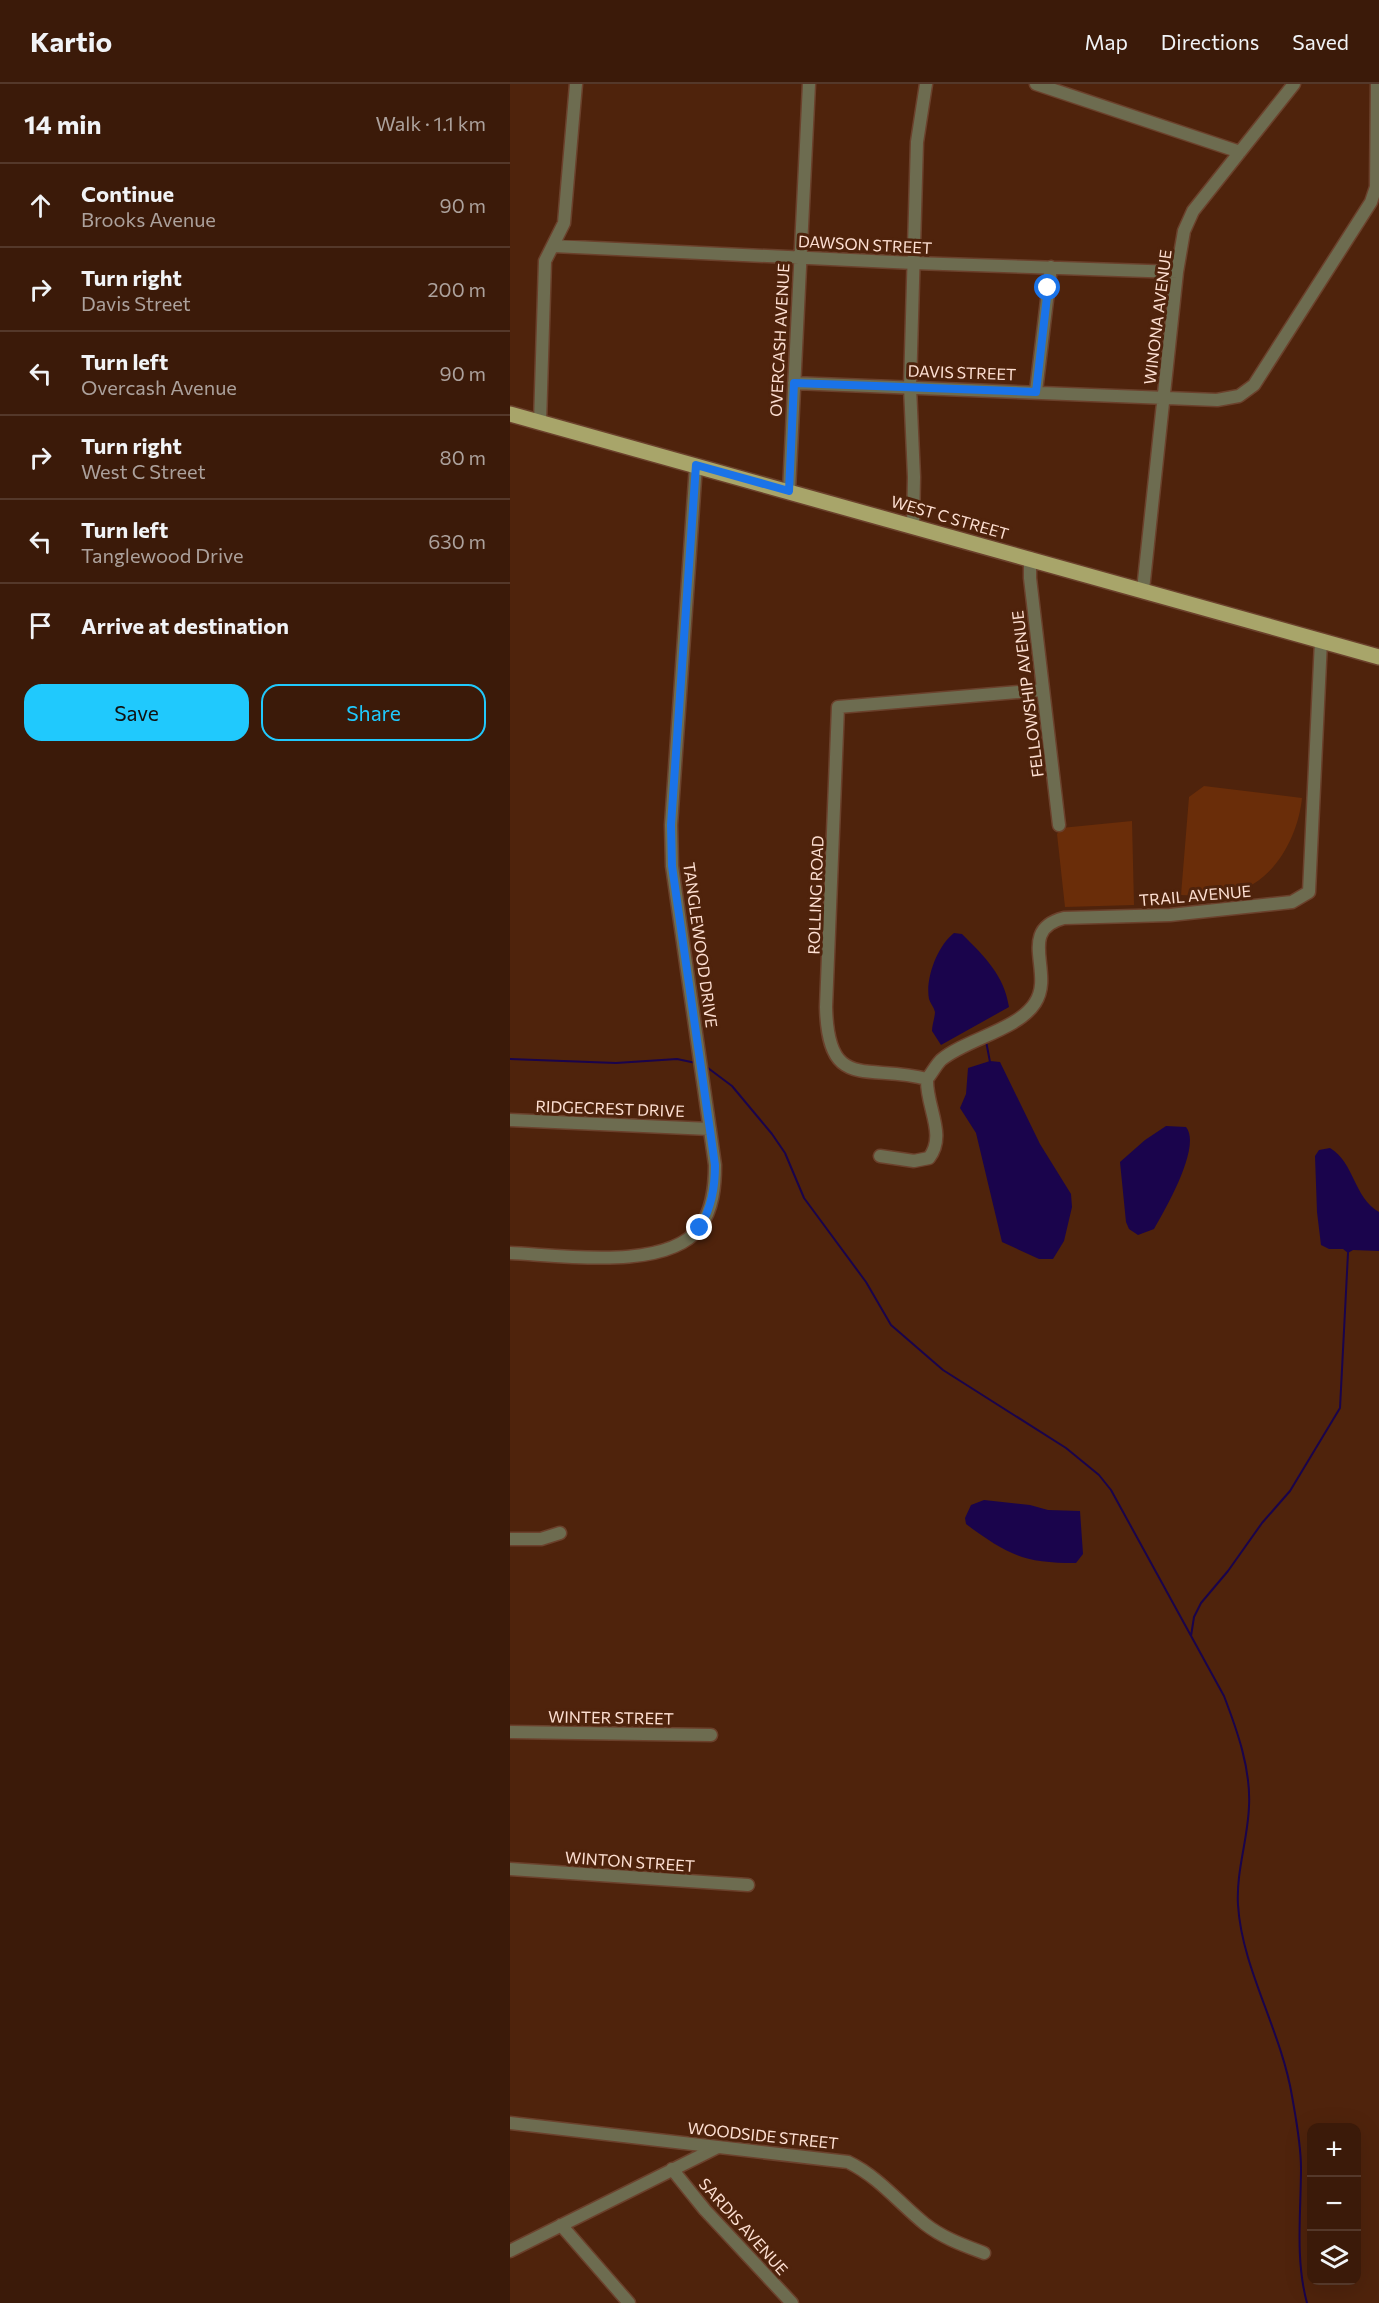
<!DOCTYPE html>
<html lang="en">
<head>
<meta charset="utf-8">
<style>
	:root { --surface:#3b1a09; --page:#422312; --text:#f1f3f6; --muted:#aca19c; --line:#54382a; --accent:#20c9fd }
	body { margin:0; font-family:Commissioner,sans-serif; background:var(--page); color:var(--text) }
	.controls { position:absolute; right:18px; bottom:18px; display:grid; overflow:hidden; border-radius:12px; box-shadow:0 6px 24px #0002 }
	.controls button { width:54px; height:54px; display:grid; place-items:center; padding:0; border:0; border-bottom:2px solid var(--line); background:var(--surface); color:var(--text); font:30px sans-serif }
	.stop { position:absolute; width:18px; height:18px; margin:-14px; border:4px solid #1a73e8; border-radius:50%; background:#fff }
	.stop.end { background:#1a73e8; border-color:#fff; box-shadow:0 2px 6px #0008 }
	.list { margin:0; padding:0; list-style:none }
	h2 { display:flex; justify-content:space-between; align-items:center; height:78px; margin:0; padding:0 24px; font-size:26px }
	h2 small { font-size:20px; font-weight:400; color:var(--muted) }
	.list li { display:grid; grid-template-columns:39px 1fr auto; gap:18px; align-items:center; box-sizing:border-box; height:84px; padding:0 24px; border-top:2px solid var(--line) }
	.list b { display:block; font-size:22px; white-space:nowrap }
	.list p { margin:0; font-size:20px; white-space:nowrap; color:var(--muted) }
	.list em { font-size:20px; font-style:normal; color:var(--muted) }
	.actions { display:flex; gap:12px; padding:18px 24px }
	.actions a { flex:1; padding:14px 0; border:2px solid var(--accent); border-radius:18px; text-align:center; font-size:21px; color:var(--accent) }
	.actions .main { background:var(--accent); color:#111 }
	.icon { flex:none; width:33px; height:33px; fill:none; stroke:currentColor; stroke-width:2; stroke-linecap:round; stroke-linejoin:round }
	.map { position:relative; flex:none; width:869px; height:2219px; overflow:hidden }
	header { display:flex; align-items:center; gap:36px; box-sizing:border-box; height:84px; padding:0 30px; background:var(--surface); border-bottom:2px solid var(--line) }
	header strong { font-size:28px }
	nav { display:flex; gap:33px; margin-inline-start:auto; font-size:21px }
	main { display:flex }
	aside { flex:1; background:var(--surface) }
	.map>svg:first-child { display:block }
</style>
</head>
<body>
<header>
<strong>Kartio</strong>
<nav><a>Map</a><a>Directions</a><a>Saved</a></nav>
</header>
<main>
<aside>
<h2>14 min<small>Walk · 1.1 km</small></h2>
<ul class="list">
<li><svg class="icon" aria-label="ahead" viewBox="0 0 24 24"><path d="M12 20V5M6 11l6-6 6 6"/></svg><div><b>Continue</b><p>Brooks Avenue</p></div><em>90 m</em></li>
<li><svg class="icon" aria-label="right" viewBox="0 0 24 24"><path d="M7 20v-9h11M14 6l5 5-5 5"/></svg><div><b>Turn right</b><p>Davis Street</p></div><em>200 m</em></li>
<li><svg class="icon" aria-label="left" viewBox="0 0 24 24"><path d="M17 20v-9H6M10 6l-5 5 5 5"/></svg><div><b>Turn left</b><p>Overcash Avenue</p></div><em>90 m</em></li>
<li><svg class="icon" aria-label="right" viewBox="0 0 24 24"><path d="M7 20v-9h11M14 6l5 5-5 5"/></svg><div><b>Turn right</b><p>West C Street</p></div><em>80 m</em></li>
<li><svg class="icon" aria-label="left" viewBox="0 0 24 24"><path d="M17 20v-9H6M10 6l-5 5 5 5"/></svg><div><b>Turn left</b><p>Tanglewood Drive</p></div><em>630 m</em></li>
<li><svg class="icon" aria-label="arrive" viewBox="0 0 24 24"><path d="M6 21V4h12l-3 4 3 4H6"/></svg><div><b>Arrive at destination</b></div></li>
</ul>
<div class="actions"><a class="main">Save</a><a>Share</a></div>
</aside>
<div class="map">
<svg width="869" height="2219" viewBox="0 0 869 2219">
	<rect width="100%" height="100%" fill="#4f230c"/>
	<path fill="#6a2d09" d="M694 702 792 714C788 753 764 799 722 809 705 813 688 812 671 811L679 713Z
		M622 737 624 821 555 823 547 750 551 744Z"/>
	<path fill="#1a044c" d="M444 849 452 850C475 873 494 891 499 923L431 961 422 947C422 941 425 933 425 928 424 923 420 919 419 915 415 894 428 861 444 849Z
		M480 977 490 978 530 1060 561 1110 562 1123 554 1157 543 1175H529L492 1158 466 1049 450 1024 456 1010 458 984Z
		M656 1042 676 1043C692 1062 655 1126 644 1145L628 1151 619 1145 616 1138 610 1078 635 1056Z
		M820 1064C845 1079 843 1113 869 1128V1167L843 1166 838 1169 833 1165H819L811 1161 807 1128 805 1072 809 1066Z
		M474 1416 520 1421 538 1426 570 1427 573 1470 566 1479C514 1479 498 1471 456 1440L455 1434 461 1421Z"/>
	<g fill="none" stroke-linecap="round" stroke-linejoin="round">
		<path stroke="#1a044c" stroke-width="2" d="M476 957 480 978
			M0 975 106 979 167 975 186 979
			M194 981 222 1002 262 1050 275 1069 294 1114 356 1198 381 1241 433 1286 556 1364 589 1391 601 1406 714 1612C727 1646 741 1685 739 1722 738 1755 726 1787 728 1821 732 1885 771 1946 782 2012 786 2035 791 2060 791 2084 791 2129 785 2175 797 2219
			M681 1552 684 1533 691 1519 718 1487 752 1439 780 1407 830 1324 838 1169"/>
		<g stroke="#6b412c" stroke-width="15">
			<path id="minor" d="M526 0 730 68
				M43 162 404 179 667 188
				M284 299 707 316 729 312 744 301 861 118 866 103 867 0
				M526 307 541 183
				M30 338 35 177 54 139 66 0
				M279 407 299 0
				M403 441 404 393 400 303 407 58 416 0
				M520 474V494L549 741
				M633 506 667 188 674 147 683 127 784 0
				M417 995C422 989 426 981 431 976 456 955 508 946 525 919 545 889 506 846 554 834L660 831 782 818 799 808 811 557
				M417 995C357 979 318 1009 316 923L328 623 532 606
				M0 1036 200 1045
				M370 1072 404 1077 419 1074C437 1051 416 1023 417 995
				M0 1169C49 1171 158 1188 190 1143 203 1125 205 1102 205 1081L162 782 161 741 186 381
				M0 1455H31L50 1449
				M0 1648 201 1651
				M0 1785 238 1801
				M0 2039 338 2078C369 2093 389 2119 415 2140 433 2154 453 2161 474 2169
				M162 2085 195 2126 282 2219
				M51 2141 119 2219
				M0 2167 208 2063"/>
		</g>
		<g stroke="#6b412c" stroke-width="18">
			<path id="major" d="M0 330 869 573"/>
		</g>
		<use href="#minor" stroke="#6d6c50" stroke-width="12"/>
		<use href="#major" stroke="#a8a56a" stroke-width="15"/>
	</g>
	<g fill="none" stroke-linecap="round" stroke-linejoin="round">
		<path stroke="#1a73e8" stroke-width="8" d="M190 1144C201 1123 205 1105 205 1081L162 782 161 741 186 381 279 407 284 299 526 308 538 204"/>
	</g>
	<g text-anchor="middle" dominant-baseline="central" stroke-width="6" stroke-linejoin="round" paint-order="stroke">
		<g font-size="16" fill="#fddfd2" stroke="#4f230c">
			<text transform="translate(355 160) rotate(3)">DAWSON STREET</text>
			<text transform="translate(647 233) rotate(-83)">WINONA AVENUE</text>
			<text transform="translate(269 256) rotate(-87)">OVERCASH AVENUE</text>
			<text transform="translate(452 288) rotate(2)">DAVIS STREET</text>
			<text transform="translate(440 433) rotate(16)">WEST C STREET</text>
			<text transform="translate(517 610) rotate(-97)">FELLOWSHIP AVENUE</text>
			<text transform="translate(305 811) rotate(-88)">ROLLING ROAD</text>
			<text transform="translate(685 811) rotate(-5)">TRAIL AVENUE</text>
			<text transform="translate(191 861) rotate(82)">TANGLEWOOD DRIVE</text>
			<text transform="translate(100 1024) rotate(2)">RIDGECREST DRIVE</text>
			<text transform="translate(101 1633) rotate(1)">WINTER STREET</text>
			<text transform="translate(120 1777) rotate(4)">WINTON STREET</text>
			<text transform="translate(253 2051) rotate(6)">WOODSIDE STREET</text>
			<text transform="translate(234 2142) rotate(48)">SARDIS AVENUE</text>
		</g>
	</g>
</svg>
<div class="controls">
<button>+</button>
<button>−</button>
<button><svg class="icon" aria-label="layers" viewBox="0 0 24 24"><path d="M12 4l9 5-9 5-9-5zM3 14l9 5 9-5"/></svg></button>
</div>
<div class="stop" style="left:538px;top:204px"></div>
<div class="stop end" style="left:190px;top:1144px"></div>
</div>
</main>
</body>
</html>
